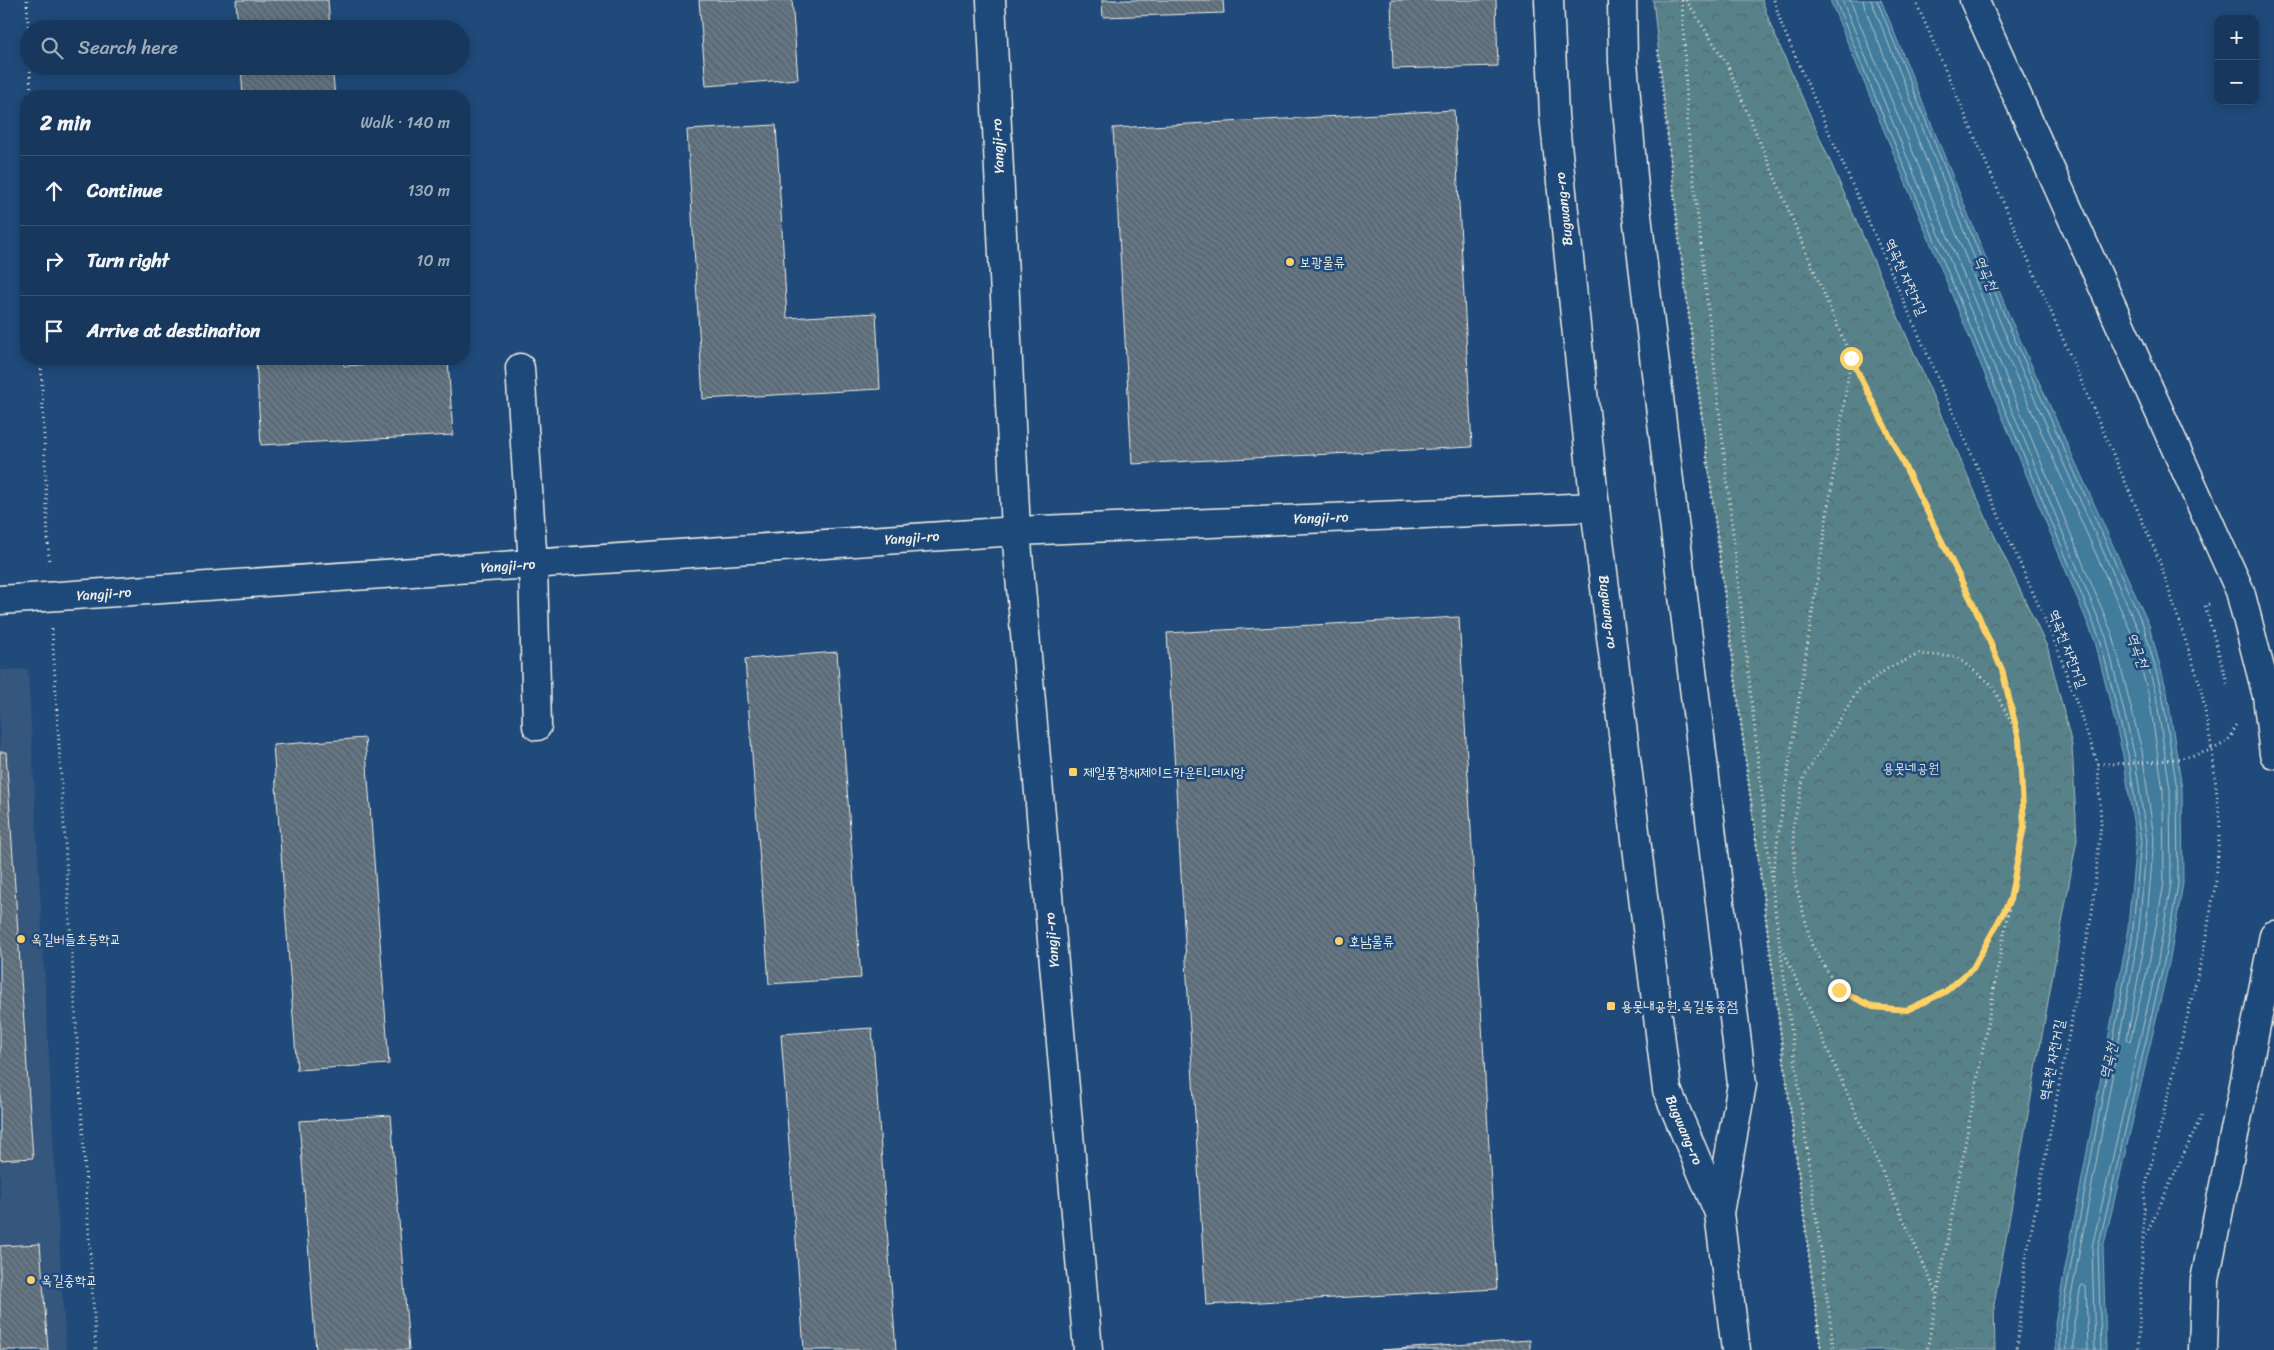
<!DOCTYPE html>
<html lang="en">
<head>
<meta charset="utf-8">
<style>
	:root { --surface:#17385c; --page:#244365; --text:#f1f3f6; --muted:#9eacbb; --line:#365272 }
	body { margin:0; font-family:Sriracha,"Poor Story",sans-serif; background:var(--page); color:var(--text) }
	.controls { position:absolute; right:15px; top:15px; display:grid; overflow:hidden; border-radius:10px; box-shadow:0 2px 12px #0003 }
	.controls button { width:45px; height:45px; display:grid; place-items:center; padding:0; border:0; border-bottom:1px solid var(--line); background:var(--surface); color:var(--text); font:25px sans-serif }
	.stop { position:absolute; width:15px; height:15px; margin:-11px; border:4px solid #ffd166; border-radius:50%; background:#fff }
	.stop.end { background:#ffd166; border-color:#fff; box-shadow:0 1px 5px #0008 }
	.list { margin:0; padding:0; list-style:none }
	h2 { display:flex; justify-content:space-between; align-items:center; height:65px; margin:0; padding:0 20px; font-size:21px }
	h2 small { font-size:16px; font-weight:400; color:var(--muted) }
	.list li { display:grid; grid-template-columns:32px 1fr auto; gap:15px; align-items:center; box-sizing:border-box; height:70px; padding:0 20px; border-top:1px solid var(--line) }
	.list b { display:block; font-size:19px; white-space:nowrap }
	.list em { font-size:16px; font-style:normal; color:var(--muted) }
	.icon { flex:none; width:28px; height:28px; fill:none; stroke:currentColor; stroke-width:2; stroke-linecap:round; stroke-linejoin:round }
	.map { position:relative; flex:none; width:2274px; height:1350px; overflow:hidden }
	.search { position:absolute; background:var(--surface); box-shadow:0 2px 12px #0003; left:20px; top:20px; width:450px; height:55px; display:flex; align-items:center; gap:12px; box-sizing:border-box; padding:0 18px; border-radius:28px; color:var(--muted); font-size:19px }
	.panel { position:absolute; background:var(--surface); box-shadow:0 2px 12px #0003; left:20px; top:90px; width:450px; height:275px; border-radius:20px }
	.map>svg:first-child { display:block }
</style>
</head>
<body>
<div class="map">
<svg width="2274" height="1350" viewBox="0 0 2274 1350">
	<defs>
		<pattern id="park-crowns" width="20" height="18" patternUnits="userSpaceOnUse" patternTransform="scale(1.25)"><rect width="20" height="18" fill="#588289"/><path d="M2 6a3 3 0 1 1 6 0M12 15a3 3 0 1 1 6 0" fill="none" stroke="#51686b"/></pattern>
		<pattern id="building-back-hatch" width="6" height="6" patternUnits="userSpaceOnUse" patternTransform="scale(1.25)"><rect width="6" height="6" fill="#657685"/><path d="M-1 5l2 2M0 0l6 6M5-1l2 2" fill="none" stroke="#575f66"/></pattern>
	</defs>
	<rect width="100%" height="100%" fill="#1f4a7a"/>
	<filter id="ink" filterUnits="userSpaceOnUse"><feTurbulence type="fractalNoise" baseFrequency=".02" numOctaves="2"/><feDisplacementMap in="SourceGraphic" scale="10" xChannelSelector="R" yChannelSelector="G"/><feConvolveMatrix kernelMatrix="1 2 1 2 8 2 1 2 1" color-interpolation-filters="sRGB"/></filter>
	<g filter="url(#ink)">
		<path fill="#34577d" d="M28 669 57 1207 66 1350H0V670Z"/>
		<path fill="url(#park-crowns)" stroke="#a6bab8" d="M1653 0H1762L1771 26 1987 520 2048 649 2072 745 2077 839 1994 1305 1995 1350H1821L1679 238Z"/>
		<path fill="#427b9d" stroke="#89aabb" d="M1830 0H1881L2011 320 2149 625 2167 692 2182 789 2183 884 2169 963 2103 1249 2106 1350H2056L2055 1323 2127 938 2136 840 2123 755 2095 641Z"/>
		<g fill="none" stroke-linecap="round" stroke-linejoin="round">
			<path stroke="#adc2ca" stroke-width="1" d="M1835 0 2100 639 2128 754 2141 841 2132 939 2060 1323V1350
				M1842 0 2106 637 2134 753 2147 841 2138 939 2066 1323 2067 1350
				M1850 0 2113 636 2142 751 2154 839 2145 940 2127 1039 2130 1041 2150 959 2164 883 2163 790 2149 696 2131 632 1994 327 1865 9 1863 0
				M1871 0 2001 324 2138 629 2156 695 2170 789 2171 883 2158 961 2092 1247 2095 1350
				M1877 0 2007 322 2144 627 2162 693 2177 789 2178 884 2164 962 2098 1248 2101 1350
				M2074 1350V1324L2081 1286 2083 1285 2086 1287 2088 1350"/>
		</g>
		<path fill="url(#building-back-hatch)" stroke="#f4f1e8" d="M236 0H328L330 29H238Z
			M699 0H792L798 79 706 86Z
			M1102 0H1223L1224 13 1103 17Z
			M1391 0H1496L1498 66 1393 69Z
			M241 66H332L335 96H243Z
			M1454 110 1472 447 1132 464 1113 128Z
			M776 125 787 318 876 313 880 389 703 399 687 130Z
			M256 359H343L344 366 448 360 453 435 261 445Z
			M1459 617 1497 1289 1206 1305 1167 633Z
			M837 652 861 978 769 984 745 659Z
			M365 738 389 1064 297 1070 273 745Z
			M0 752H6L33 1158 0 1160Z
			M872 1028 896 1350H804L781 1034Z
			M391 1115 409 1350H316L299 1121Z
			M40 1244 48 1350H0V1246Z
			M1530 1340V1350H1381Z"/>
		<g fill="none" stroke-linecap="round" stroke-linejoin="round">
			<g stroke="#f4f1e8" stroke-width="31">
				<path id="minor" d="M991 0 1016 531 1088 1350
					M1974 0 2240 591 2267 696 2274 754
					M520 368 533 565 537 726
					M0 600 1016 531 1595 507
					M2203 1350 2205 1280 2274 935"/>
			</g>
			<g stroke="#f4f1e8" stroke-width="31">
				<path id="major" d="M1549 0 1554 115 1595 507 1667 1090 1719 1213 1736 1350
					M1622 0 1623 62 1635 199 1742 1084 1719 1213"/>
			</g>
			<path stroke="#f4f1e8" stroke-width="3" stroke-dasharray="1 4" stroke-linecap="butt" d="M27 0 29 44
				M1682 0 1688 129 1773 894 1834 1350
				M1686 0 1727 64 1851 358 1976 610 2003 670 2019 739 2024 826 1927 1350
				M1774 0 1782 26 2057 647 2098 764 2101 824 2092 913 2024 1269 2017 1350
				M1915 0 2158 557 2201 688 2212 750 2220 823 2216 881 2203 953 2145 1189 2138 1350
				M1658 50 1679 238 1821 1350
				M30 66 31 96
				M41 359 49 563
				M2209 604 2205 605 2228 686
				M52 629 96 1350
				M2098 764C2130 764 2207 762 2230 738 2233 735 2234 728 2236 724
				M1772 876 1851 358
				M2008 905 1973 968 1945 991 1907 1010 1873 1007 1839 990 1812 945 1796 886 1793 826 1804 777 1858 690 1887 669 1919 654 1957 657 1992 685 2017 734
				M1782 948 1936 1292
				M2144 1239 2202 1115"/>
			<use href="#minor" stroke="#1f4a7a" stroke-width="28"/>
			<use href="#major" stroke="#1f4a7a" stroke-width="28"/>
		</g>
	</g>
	<g fill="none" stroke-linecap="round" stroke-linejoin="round" filter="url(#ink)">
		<path stroke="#ffd166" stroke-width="6" d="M1839 990 1873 1007 1907 1010 1945 992 1973 968 2010 900 2024 826 2019 739 2002 670 1976 610 1851 358"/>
	</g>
	<g fill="#ffd166" stroke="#1f4a7a" stroke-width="2">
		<circle cx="1290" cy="262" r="5"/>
		<rect x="1068" y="767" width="10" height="10" rx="2.5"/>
		<circle cx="21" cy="939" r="5"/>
		<circle cx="1339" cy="941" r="5"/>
		<rect x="1606" y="1001" width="10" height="10" rx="2.5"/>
		<circle cx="31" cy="1280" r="5"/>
	</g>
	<g text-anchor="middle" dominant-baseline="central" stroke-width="5" stroke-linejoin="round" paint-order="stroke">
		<g font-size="14" fill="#f4f1e8" stroke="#1f4a7a">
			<text transform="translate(998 146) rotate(-93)">Yangji-ro</text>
			<text transform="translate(1564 209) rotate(-96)">Bugwang-ro</text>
			<text transform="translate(1906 277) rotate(66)">역곡천 자전거길</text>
			<text transform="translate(1321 518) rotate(-2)">Yangji-ro</text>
			<text transform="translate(912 538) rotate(-4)">Yangji-ro</text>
			<text transform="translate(508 566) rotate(-4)">Yangji-ro</text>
			<text transform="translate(104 594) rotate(-4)">Yangji-ro</text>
			<text transform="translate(1608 612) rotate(83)">Bugwang-ro</text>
			<text transform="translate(2068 649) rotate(69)">역곡천 자전거길</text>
			<text transform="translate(1052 940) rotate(-95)">Yangji-ro</text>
			<text transform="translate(2052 1060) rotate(-79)">역곡천 자전거길</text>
			<text transform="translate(1684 1130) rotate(67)">Bugwang-ro</text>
		</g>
		<g font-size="14" fill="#f4f1e8" stroke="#1f4a7a" text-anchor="start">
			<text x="1300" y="262">보광물류</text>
			<text x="1083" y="772">제일풍경채제이드카운티.데시앙</text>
			<text x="31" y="939">옥길버들초등학교</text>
			<text x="1349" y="941">호남물류</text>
			<text x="1621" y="1006">용못내공원.옥길동종점</text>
			<text x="41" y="1280">옥길중학교</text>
		</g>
		<g font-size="14" fill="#dde0da" stroke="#1f4a7a">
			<text x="1911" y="768">용못네공원</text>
		</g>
		<g font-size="15" font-style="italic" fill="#d9dfdd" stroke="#1f4a7a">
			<text transform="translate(1986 273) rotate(66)">역곡천</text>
			<text transform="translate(2138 650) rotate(70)">역곡천</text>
			<text transform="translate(2108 1061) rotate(-76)">역곡천</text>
		</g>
	</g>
</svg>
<div class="controls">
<button>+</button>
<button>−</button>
</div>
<div class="stop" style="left:1851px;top:358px"></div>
<div class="stop end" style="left:1839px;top:990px"></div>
<div class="search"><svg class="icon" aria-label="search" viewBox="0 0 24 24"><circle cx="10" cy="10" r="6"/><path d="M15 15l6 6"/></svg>Search here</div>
<section class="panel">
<h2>2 min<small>Walk · 140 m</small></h2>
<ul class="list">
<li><svg class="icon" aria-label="ahead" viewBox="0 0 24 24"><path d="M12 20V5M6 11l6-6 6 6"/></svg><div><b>Continue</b></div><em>130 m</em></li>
<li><svg class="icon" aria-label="right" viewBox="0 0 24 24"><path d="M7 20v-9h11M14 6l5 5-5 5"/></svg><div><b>Turn right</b></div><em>10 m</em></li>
<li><svg class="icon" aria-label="arrive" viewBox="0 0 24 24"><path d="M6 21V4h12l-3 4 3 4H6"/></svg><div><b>Arrive at destination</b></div></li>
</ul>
</section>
</div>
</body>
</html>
